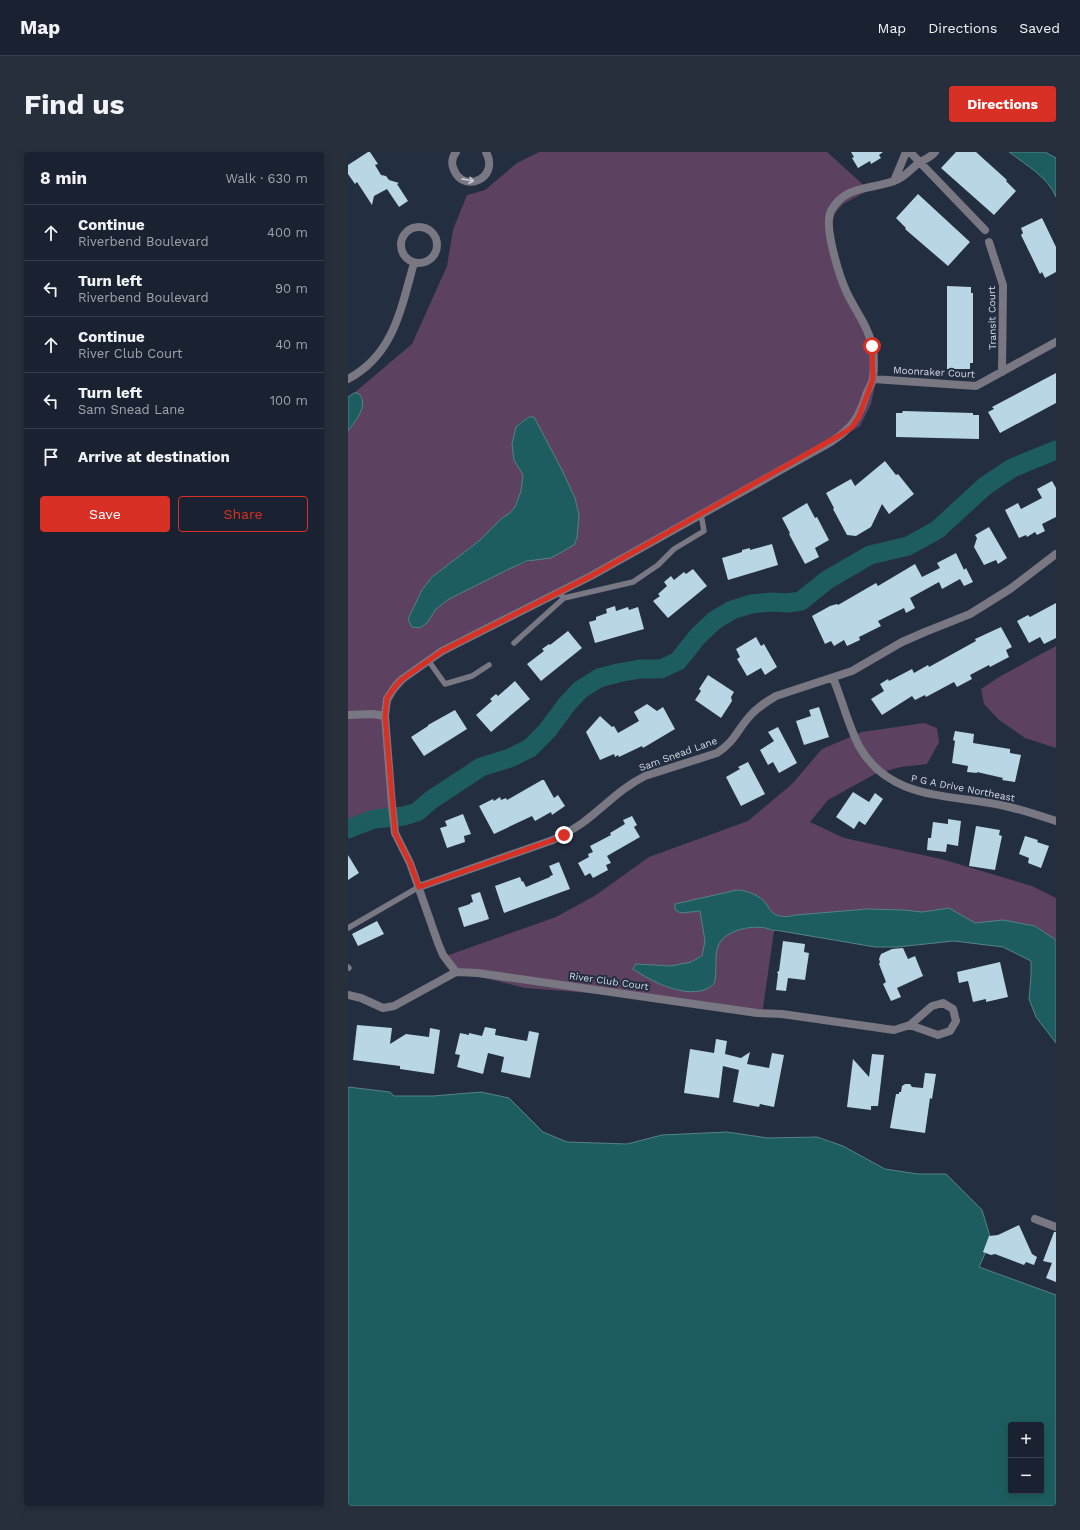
<!DOCTYPE html>
<html lang="en">
<head>
<meta charset="utf-8">
<style>
	:root { --surface:#1a2231; --page:#272f3d; --text:#f1f3f6; --muted:#9fa4ab; --line:#383f4d; --accent:#d93025 }
	body { margin:0; font-family:"Work Sans",sans-serif; background:var(--page); color:var(--text) }
	.controls { position:absolute; right:12px; bottom:12px; display:grid; overflow:hidden; border-radius:4px; box-shadow:0 2px 10px #0003 }
	.controls button { width:36px; height:36px; display:grid; place-items:center; padding:0; border:0; border-bottom:1px solid var(--line); background:var(--surface); color:var(--text); font:20px sans-serif }
	.stop { position:absolute; width:12px; height:12px; margin:-9px; border:3px solid #d93025; border-radius:50%; background:#fff }
	.stop.end { background:#d93025; border-color:#fff; box-shadow:0 1px 4px #0008 }
	.list { margin:0; padding:0; list-style:none }
	h2 { display:flex; justify-content:space-between; align-items:center; height:52px; margin:0; padding:0 16px; font-size:17px }
	h2 small { font-size:13px; font-weight:400; color:var(--muted) }
	.list li { display:grid; grid-template-columns:26px 1fr auto; gap:12px; align-items:center; box-sizing:border-box; height:56px; padding:0 16px; border-top:1px solid var(--line) }
	.list b { display:block; font-size:15px; white-space:nowrap }
	.list p { margin:0; font-size:13px; white-space:nowrap; color:var(--muted) }
	.list em { font-size:13px; font-style:normal; color:var(--muted) }
	.actions { display:flex; gap:8px; padding:12px 16px }
	.actions a { flex:1; padding:9px 0; border:1px solid var(--accent); border-radius:4px; text-align:center; font-size:14px; color:var(--accent) }
	.actions .main { background:var(--accent); color:#fff }
	.icon { flex:none; width:22px; height:22px; fill:none; stroke:currentColor; stroke-width:2; stroke-linecap:round; stroke-linejoin:round }
	.map { position:relative; flex:none; width:708px; height:1354px; overflow:hidden; border-radius:4px }
	header { display:flex; align-items:center; gap:24px; box-sizing:border-box; height:56px; padding:0 20px; background:var(--surface); border-bottom:1px solid var(--line) }
	header strong { font-size:19px }
	nav { display:flex; gap:22px; margin-inline-start:auto; font-size:14px }
	.intro { display:flex; align-items:center; justify-content:space-between; box-sizing:border-box; height:96px; padding:0 24px }
	h1 { margin:0; font-size:28px }
	.button { padding:10px 18px; border-radius:4px; background:var(--accent); color:#fff; font-size:14px; font-weight:700 }
	main { display:flex; gap:24px; padding:0 24px }
	aside { flex:1; background:var(--surface); border-radius:4px; box-shadow:0 2px 10px #0003 }
	.map>svg:first-child { display:block }
</style>
</head>
<body>
<header>
<strong>Map</strong>
<nav><a>Map</a><a>Directions</a><a>Saved</a></nav>
</header>
<div class="intro"><h1>Find us</h1><a class="button">Directions</a></div>
<main>
<aside>
<h2>8 min<small>Walk · 630 m</small></h2>
<ul class="list">
<li><svg class="icon" aria-label="ahead" viewBox="0 0 24 24"><path d="M12 20V5M6 11l6-6 6 6"/></svg><div><b>Continue</b><p>Riverbend Boulevard</p></div><em>400 m</em></li>
<li><svg class="icon" aria-label="left" viewBox="0 0 24 24"><path d="M17 20v-9H6M10 6l-5 5 5 5"/></svg><div><b>Turn left</b><p>Riverbend Boulevard</p></div><em>90 m</em></li>
<li><svg class="icon" aria-label="ahead" viewBox="0 0 24 24"><path d="M12 20V5M6 11l6-6 6 6"/></svg><div><b>Continue</b><p>River Club Court</p></div><em>40 m</em></li>
<li><svg class="icon" aria-label="left" viewBox="0 0 24 24"><path d="M17 20v-9H6M10 6l-5 5 5 5"/></svg><div><b>Turn left</b><p>Sam Snead Lane</p></div><em>100 m</em></li>
<li><svg class="icon" aria-label="arrive" viewBox="0 0 24 24"><path d="M6 21V4h12l-3 4 3 4H6"/></svg><div><b>Arrive at destination</b></div></li>
</ul>
<div class="actions"><a class="main">Save</a><a>Share</a></div>
</aside>
<div class="map">
<svg width="708" height="1354" viewBox="0 0 708 1354">
	<rect width="100%" height="100%" fill="#232e41"/>
	<path fill="#5c4160" fill-rule="evenodd" d="M191 0H479L521 38 495 52 487 61 484 73 487 92 495 122 507 151 526 189 530 199V217L528 229 523 252 512 274 412 335 87 508 61 526 47 542 42 552 40 570 46 660C28 664 18 660 0 668V245L6 241 64 192 99 114 105 78 119 43 137 38 169 11ZM181 265 227 346 231 363 229 386 226 393 163 416 101 447 88 457 60 468 74 438 84 425 131 389 154 366 162 361 167 355 173 339 175 323 166 308 164 292 168 275 173 270Z
		M708 494V596L677 586 650 567 636 552 633 537 651 525Z
		M576 571 589 576 591 590 579 612 553 615 527 622 480 648 462 670 496 686 593 707 684 734 708 746V788L687 774 655 768 627 771 610 761 589 757 574 760 556 758 519 757 448 763 436 766 424 761 415 748 389 738 327 752 333 761 352 759 357 789 354 804 343 810 323 814 288 812 285 817 310 831 331 839 354 838 367 829C367 821 367 799 370 792 377 776 413 772 426 779L414 863 293 845 177 836 112 820 98 804 208 765 248 743 301 705 400 669 444 632 474 597 514 580Z"/>
	<path fill="#1e5d5f" stroke="#558389" fill-rule="evenodd" d="M661 0H697L708 6V45C700 25 678 13 661 0Z
		M6 241H10C22 252 8 268 0 279V245Z
		M181 265H186L214 318 227 346 231 363 229 386 226 393 203 406 179 409 163 416 101 447 88 457 79 471 72 476 64 475 60 467 74 438 84 425 131 389 154 366 162 361 167 355 173 339 175 323 166 308 164 292 168 275 174 270Z
		M389 738C397 738 408 742 415 748 419 751 420 757 424 760 431 766 440 765 448 763L519 757 556 758 574 760 601 756 627 771 655 768 687 774 708 788V891L688 865 681 847 683 824V809L655 795 606 789 549 795H527L427 778 426 779C412 771 379 776 371 792 366 802 369 817 367 828 366 834 361 836 356 838 333 845 303 829 285 817L288 812 323 814 343 810 354 804 357 789 352 759 333 761 327 758V752Z
		M0 935 42 940 46 944H85L133 940 161 946 195 980 219 990 279 992 314 983 379 980 420 986 469 985 495 994 537 1017 570 1022H598L634 1058 643 1088 631 1115 708 1143V1354H0ZM663 1273H693V1339H663Z"/>
	<g fill="none" stroke-linecap="round" stroke-linejoin="round">
		<path stroke="#1e5d5f" stroke-width="19" d="M0 677 26 667 56 664 69 660 83 648 133 615 162 606 182 596 199 579 219 552 232 538 251 526 270 521 292 517H313L330 509 350 484 367 468 384 458 403 452 424 450 440 451 453 449 479 428 522 403 560 394 589 378 637 334 664 316 708 298"/>
	</g>
	<path fill="#b8d6e4" d="M20 0H22L30 12 27 13 33 23 38 24 41 28 51 31 49 32 60 49 51 55 39 37 26 44 24 53 9 30 7 32 0 22V13Z
		M503 0H535L531 3 533 6 523 12 522 9 510 16 504 6 506 5Z
		M608 0H628L659 28 658 29 668 39 646 63 593 16Z
		M570 42 622 90 600 114 557 77 558 76 548 66Z
		M694 66 708 95V120L697 126 694 120 692 122 673 83 675 81 673 76Z
		M599 134 623 135V141H625V211H622V217H599Z
		M708 221V251L652 281 640 260 646 257 644 255Z
		M555 259 625 261V263H631V287L548 285V261H554Z
		M537 309 548 323 550 322 566 342 541 362 534 352 523 375 508 384 499 383 485 357 486 356 478 341 503 327 507 334Z
		M704 329 708 336V365L694 372 697 379 689 383 687 380 679 385 678 383 671 386 657 358 670 351 673 357 694 346 689 337Z
		M459 351 467 366 469 365 481 388 467 396 471 405 457 412 441 382 442 381 434 366Z
		M641 375 659 406 650 412 648 408 636 413 626 395 629 386 627 383Z
		M424 392 430 413 380 428 374 406 394 400V398L402 396V398Z
		M608 401 616 418 618 416 625 430 616 434 612 427 594 437 591 430 562 446 567 456 558 461 556 456 530 469 533 474 511 485 512 488 499 494 496 488 486 494 483 489 477 492 464 464 482 454 489 452 490 453 528 431 530 434 567 412 574 425 592 416 589 411Z
		M345 417 359 434 320 466 305 449 312 444 310 442 319 434 316 430 323 424 326 428 336 420 338 422Z
		M708 451V486L696 492 692 485 681 491 669 469 680 463 682 465Z
		M267 454 268 459 280 455 281 458 290 455 296 477 247 491 241 470 248 468V465L259 461 258 457Z
		M653 475 664 495 658 498 661 505 642 515 641 513 622 523 624 527 609 535 606 530 578 545 577 543 567 548 564 544 534 563 523 547 536 539 532 532 540 527 541 529 564 517 566 521 580 513 581 515 628 489 627 487Z
		M220 479 234 496 193 529 179 512 196 499 194 497 201 492 202 493Z
		M408 485 413 494 416 492 429 515 417 523 413 516 399 524 389 507 392 505 388 497Z
		M360 523 386 540 383 545 384 549 373 566 347 548 353 539 351 537Z
		M167 529 182 547 143 580 128 563 144 549 142 547 148 542 150 544Z
		M299 552 309 559 315 555 327 577 295 596 294 594 271 605 270 603 267 605 266 602 252 608 238 580 252 564 264 575 266 574 270 581 291 569 286 560Z
		M471 555 481 585 456 593 448 569 463 564 461 558Z
		M107 558 119 577 76 604 63 585 80 574V573Z
		M430 575 449 611 431 621 425 610 420 613 412 598 426 589 420 580Z
		M607 579 626 582 625 591 662 597V601L673 603 667 630 654 628 655 626 629 620V621L619 620 620 614 604 611 607 589 605 588Z
		M400 610 417 642 393 654 378 625 392 617 390 615Z
		M194 628H196L206 646 210 643 217 654 204 663 203 660 187 669 184 664 146 682 131 654 145 647 146 649 152 645 153 648 158 646 159 648Z
		M505 640 521 650 527 641 535 647 517 673 511 669 506 677 488 665Z
		M115 662 123 682 116 684 117 690 99 696 92 676 99 674 97 669Z
		M284 664 289 673 286 675 292 685 259 704 263 711 258 713 260 718 245 726 242 721 237 724 230 711 241 705 240 702 245 700 242 694 263 683 262 681 277 672 275 668Z
		M600 667 613 669 610 694 599 692 598 700 579 698 580 686H583L585 670 600 672Z
		M628 674 652 678 651 683 654 684 647 718 621 714Z
		M677 684 690 688 689 690 701 694 693 716 680 711 681 706 671 702Z
		M0 703 11 721 0 728Z
		M211 710 222 737 156 761 147 734 172 725 174 730 175 729 178 735 202 725V724L205 723 201 714Z
		M132 740 141 767 116 775 110 756 122 752V751L125 750 123 743Z
		M29 769 36 782 10 794 4 782Z
		M435 789 457 792 456 800 461 801 457 828 440 826 438 839 428 838 430 822 429 820 431 819Z
		M555 796 560 807 567 804 575 824 549 836 553 845 543 849 535 832 538 830 531 812 532 810 531 807 533 802 544 797Z
		M652 810 660 845 638 850V847L625 850 620 829 611 831 609 820Z
		M9 873 44 876 42 892 58 882 81 885 82 876 92 878 86 922 52 917V914L5 908Z
		M137 875 148 877 147 883 179 889 181 879 191 881 182 926 153 920 156 905 140 901 135 922 109 915 112 903 107 902 112 881 121 883V881L134 884Z
		M368 887 379 889 377 902 393 906 402 900 399 912 421 916 424 901 436 903 426 955 412 952 411 955 385 950 391 918 375 914 371 946 336 941 342 897 366 901Z
		M524 902 536 903 530 954H523V958L499 955 505 907 521 925Z
		M577 921 588 922 584 947 582 946 577 981 542 976 548 942H551V940H553L554 934 557 932H562L564 935 575 936Z
		M671 1073 684 1102 689 1105 686 1113 678 1110 676 1113 647 1102 643 1103 635 1100 641 1084 650 1083Z
		M706 1080H708V1130L698 1126 704 1111 695 1109Z"/>
	<g fill="none" stroke-linecap="round" stroke-linejoin="round">
		<path stroke="#787782" stroke-width="5.5" d="M210 440 216 446 285 430 310 413 326 397 356 379 353 362
			M166 491 216 446
			M80 508 97 532 124 524 141 513
			M0 776 71 735
			M0 815 1 816"/>
		<path stroke="#787782" stroke-width="8" d="M108 0C104 5 103 12 106 18 116 42 152 26 138 0
			M562 0 637 78
			M546 29 558 0
			M53 93a18 18 0 1 1 36 0a18 18 0 1 1-36 0Z
			M641 90 655 133 654 220
			M0 227C46 203 53 156 66 111
			M525 227 628 234 708 190
			M485 526C494 547 500 573 511 594 541 648 600 642 653 653 672 657 690 663 708 669
			M0 563 25 562 37 564
			M71 735 205 688C216 682 227 677 237 669 258 653 273 636 297 624L369 601C387 589 388 580 401 565 408 556 418 550 428 544L504 519 554 490 577 480 622 462 662 437 708 402
			M0 843 13 846 35 856 46 854 108 820
			M595 851 605 857 608 869 602 879 590 883 562 873 584 854Z
			M562 873 546 878 434 862 409 861 130 821 108 820 95 803 90 791 62 711 47 681 44 653 37 564 39 547 46 536 53 528 94 499 243 424 483 290C504 276 511 266 518 243 520 237 524 232 525 226 526 216 526 202 524 193 520 174 507 158 499 141 492 126 475 74 483 59 497 33 521 38 546 29 558 25 562 17 572 10 578 7 583 5 587 0
			M687 1067 708 1075"/>
	</g>
	<defs><path id="oneway-shaft" d="M-6 0H5M1.5-3L5.5 0L1.5 3" fill="none" stroke-width="1.6" stroke-linecap="round" stroke-linejoin="round"/></defs>
	<use stroke="#c3c9d5" href="#oneway-shaft" transform="translate(120 28) rotate(11)"/>
	<g fill="none" stroke-linecap="round" stroke-linejoin="round">
		<path stroke="#d93025" stroke-width="5" d="M216 683 205 688 71 735 62 711 47 681 37 564 39 546 46 536 53 528 94 499 243 424 494 282 504 275 511 264 525 227 524 194"/>
	</g>
	<g text-anchor="middle" dominant-baseline="central" stroke-width="4" stroke-linejoin="round" paint-order="stroke">
		<g font-size="10" fill="#d6ddea" stroke="#232e41">
			<text transform="translate(644 166) rotate(-91)">Transit Court</text>
			<text transform="translate(586 220) rotate(3)">Moonraker Court</text>
			<text transform="translate(330 602) rotate(-20)">Sam Snead Lane</text>
			<text transform="translate(615 636) rotate(11)">P G A Drive Northeast</text>
			<text transform="translate(261 829) rotate(8)">River Club Court</text>
		</g>
	</g>
</svg>
<div class="controls">
<button>+</button>
<button>−</button>
</div>
<div class="stop" style="left:524px;top:194px"></div>
<div class="stop end" style="left:216px;top:683px"></div>
</div>
</main>
</body>
</html>
